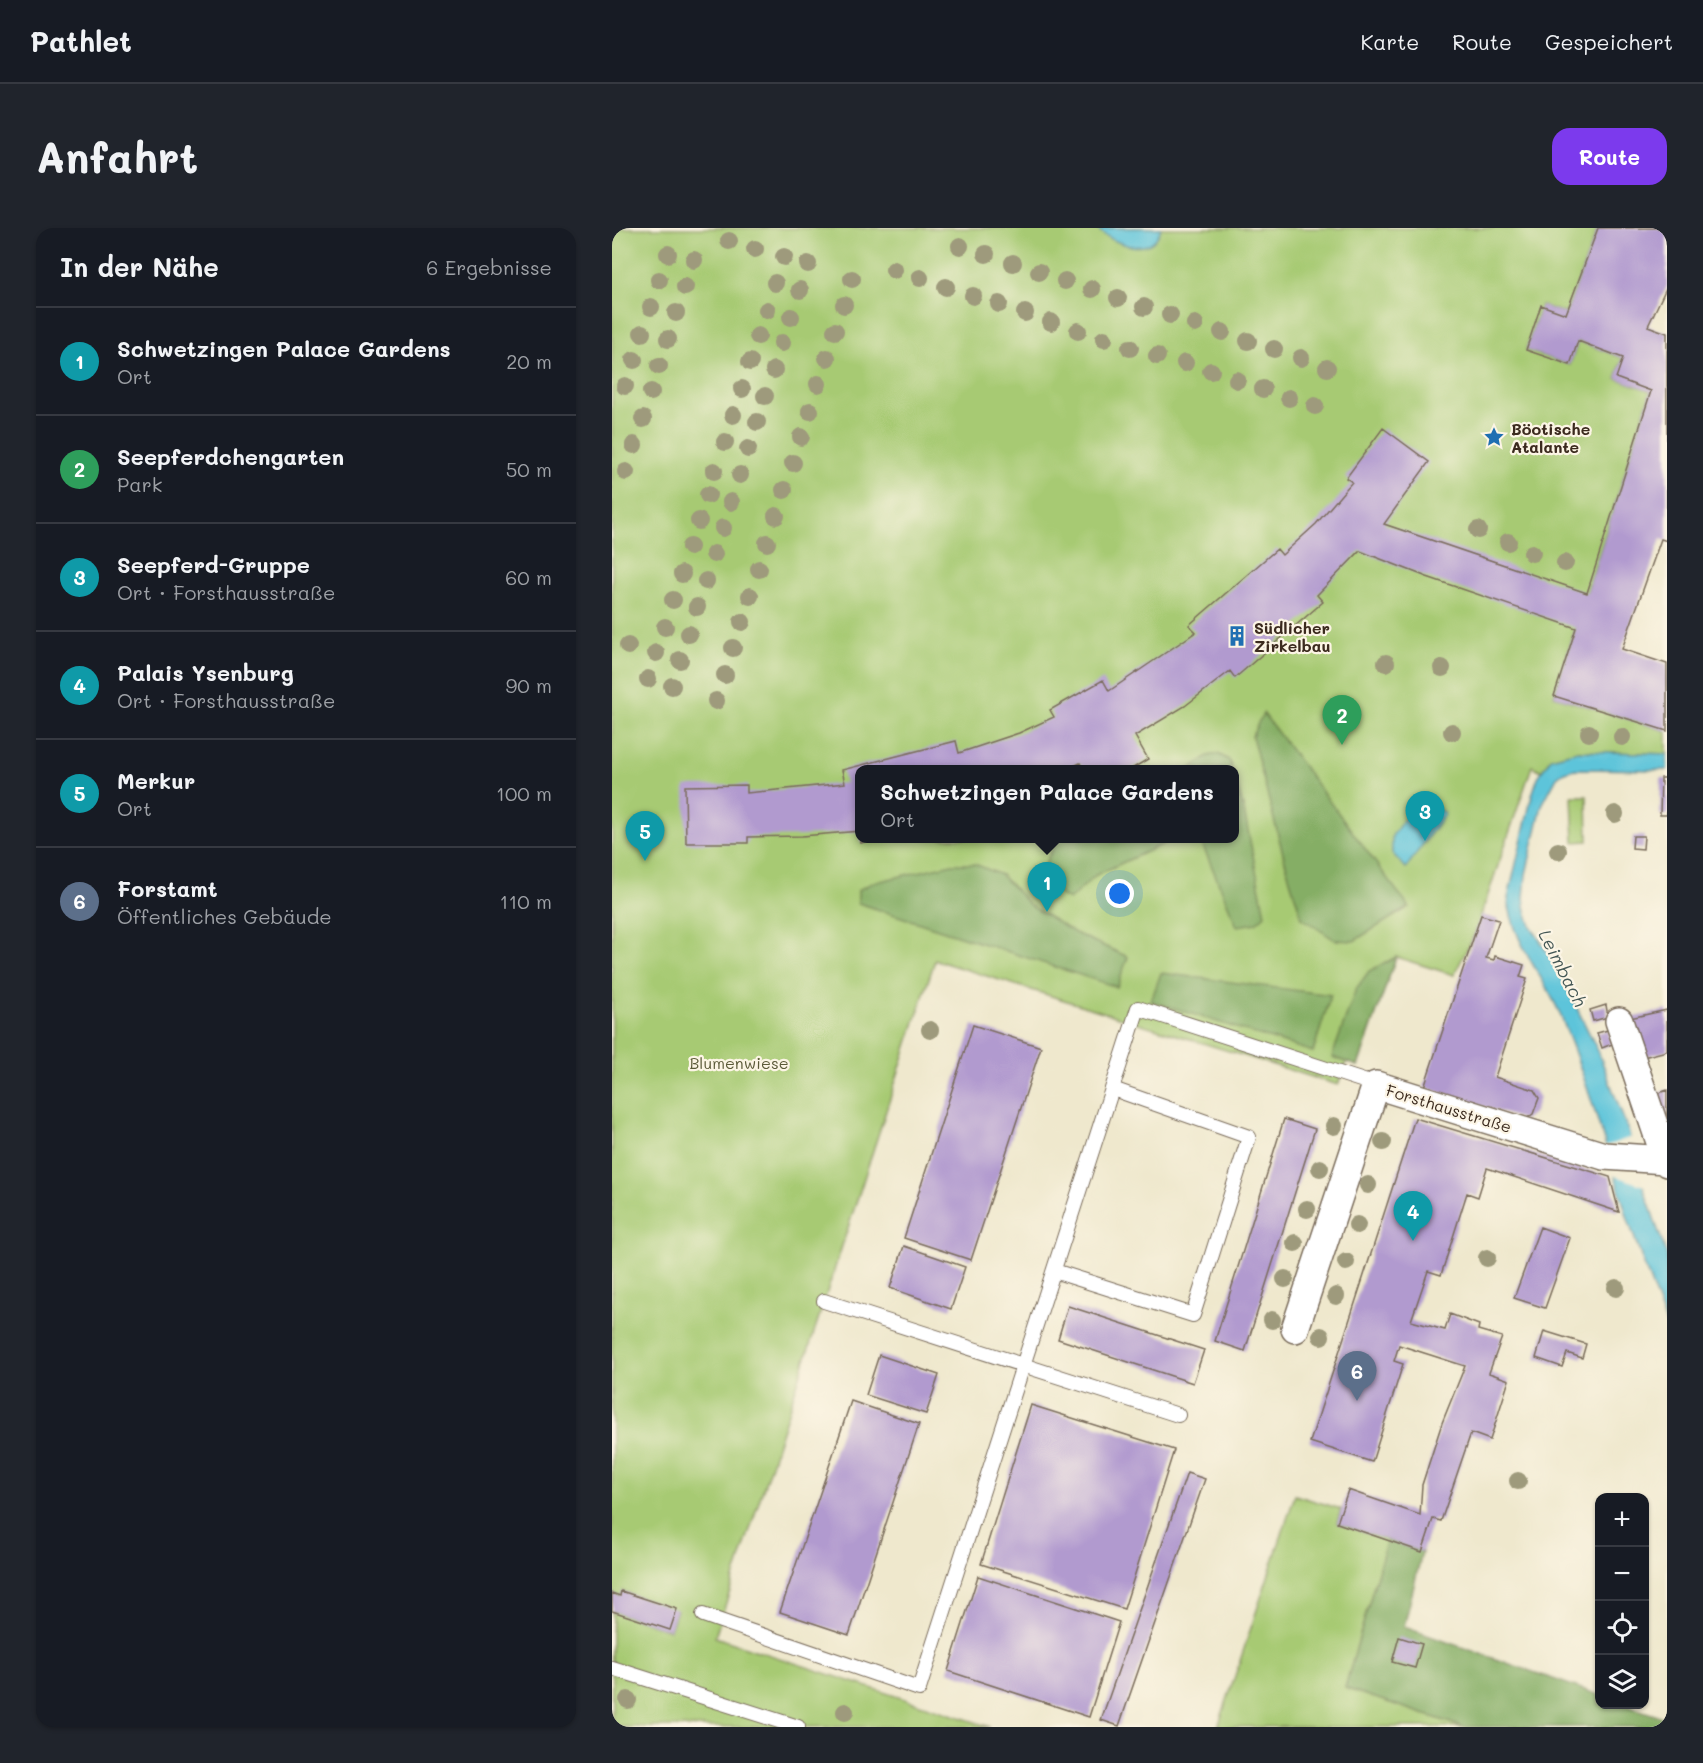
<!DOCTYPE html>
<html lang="de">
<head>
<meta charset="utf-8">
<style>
	:root { --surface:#171b24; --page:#20242c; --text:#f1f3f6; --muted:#9ea1a6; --line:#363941; --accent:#7c3aed }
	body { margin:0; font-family:Mali,sans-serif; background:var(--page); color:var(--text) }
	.controls { position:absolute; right:18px; bottom:18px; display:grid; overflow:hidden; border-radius:12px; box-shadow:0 2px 4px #0004 }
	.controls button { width:54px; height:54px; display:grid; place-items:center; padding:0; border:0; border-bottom:2px solid var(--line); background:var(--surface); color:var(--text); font:30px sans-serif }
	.you { position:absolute; left:508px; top:666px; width:21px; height:21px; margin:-15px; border:4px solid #fff; border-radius:50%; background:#1a73e8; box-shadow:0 0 0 9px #1a73e833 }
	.badge { display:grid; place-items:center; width:39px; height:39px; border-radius:50%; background:var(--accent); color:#fff; font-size:20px; font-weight:700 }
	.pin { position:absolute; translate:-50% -50px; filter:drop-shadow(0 2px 3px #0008) }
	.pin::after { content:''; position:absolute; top:32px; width:21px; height:18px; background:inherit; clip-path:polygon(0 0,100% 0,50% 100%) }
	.popup { position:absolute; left:243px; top:537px; width:384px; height:78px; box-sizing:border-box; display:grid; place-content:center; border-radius:12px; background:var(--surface); filter:drop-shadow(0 2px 4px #0005); font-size:20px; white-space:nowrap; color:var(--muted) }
	.popup b { font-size:22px; color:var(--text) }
	.popup::after { content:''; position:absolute; left:50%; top:100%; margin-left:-12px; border:12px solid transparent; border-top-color:var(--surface) }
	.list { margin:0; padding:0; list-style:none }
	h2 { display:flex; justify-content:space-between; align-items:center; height:78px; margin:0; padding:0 24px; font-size:26px }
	h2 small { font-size:20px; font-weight:400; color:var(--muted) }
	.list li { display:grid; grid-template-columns:39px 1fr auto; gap:18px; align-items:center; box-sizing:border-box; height:108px; padding:0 24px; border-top:2px solid var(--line) }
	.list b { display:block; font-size:22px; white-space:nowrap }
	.list p { margin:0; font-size:20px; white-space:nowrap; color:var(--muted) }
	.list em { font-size:20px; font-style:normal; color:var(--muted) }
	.icon { flex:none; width:33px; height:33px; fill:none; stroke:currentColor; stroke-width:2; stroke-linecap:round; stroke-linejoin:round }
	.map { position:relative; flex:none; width:1055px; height:1499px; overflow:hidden; border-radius:18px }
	header { display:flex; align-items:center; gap:36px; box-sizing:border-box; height:84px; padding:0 30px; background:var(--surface); border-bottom:2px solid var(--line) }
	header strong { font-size:28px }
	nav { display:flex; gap:33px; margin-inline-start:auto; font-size:21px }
	.intro { display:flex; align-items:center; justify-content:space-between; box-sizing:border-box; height:144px; padding:0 36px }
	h1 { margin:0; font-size:42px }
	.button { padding:15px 27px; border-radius:18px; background:var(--accent); color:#fff; font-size:21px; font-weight:700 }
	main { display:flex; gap:36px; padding:0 36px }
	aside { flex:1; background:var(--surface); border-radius:18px; box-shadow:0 2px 4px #0004 }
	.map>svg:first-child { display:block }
</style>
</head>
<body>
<header>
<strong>Pathlet</strong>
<nav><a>Karte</a><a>Route</a><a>Gespeichert</a></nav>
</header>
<div class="intro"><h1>Anfahrt</h1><a class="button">Route</a></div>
<main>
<aside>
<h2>In der Nähe<small>6 Ergebnisse</small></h2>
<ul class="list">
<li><span class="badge" style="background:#0f9aa8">1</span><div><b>Schwetzingen Palace Gardens</b><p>Ort</p></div><em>20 m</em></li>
<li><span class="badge" style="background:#2e9e5b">2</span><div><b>Seepferdchengarten</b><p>Park</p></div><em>50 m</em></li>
<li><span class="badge" style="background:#0f9aa8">3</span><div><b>Seepferd-Gruppe</b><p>Ort · Forsthausstraße</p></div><em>60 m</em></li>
<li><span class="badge" style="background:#0f9aa8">4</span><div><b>Palais Ysenburg</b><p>Ort · Forsthausstraße</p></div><em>90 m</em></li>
<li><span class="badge" style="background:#0f9aa8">5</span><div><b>Merkur</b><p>Ort</p></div><em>100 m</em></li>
<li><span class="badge" style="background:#5c6f8a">6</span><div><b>Forstamt</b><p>Öffentliches Gebäude</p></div><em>110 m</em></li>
</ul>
</aside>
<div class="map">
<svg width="1055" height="1499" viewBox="0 0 1055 1499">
	<rect width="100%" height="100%" fill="#fcf5e5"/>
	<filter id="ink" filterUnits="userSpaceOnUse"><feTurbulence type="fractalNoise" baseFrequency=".0167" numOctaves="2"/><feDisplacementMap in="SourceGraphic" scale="12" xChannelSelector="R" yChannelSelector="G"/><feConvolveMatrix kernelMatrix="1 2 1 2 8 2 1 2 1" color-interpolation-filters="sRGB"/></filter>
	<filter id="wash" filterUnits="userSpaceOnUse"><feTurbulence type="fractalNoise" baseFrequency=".008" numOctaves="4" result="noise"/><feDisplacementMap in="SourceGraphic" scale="24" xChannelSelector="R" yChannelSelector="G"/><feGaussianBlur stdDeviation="1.35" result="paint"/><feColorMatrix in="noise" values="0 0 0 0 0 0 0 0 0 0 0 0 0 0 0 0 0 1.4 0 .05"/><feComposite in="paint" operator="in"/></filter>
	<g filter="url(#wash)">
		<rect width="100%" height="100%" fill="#efe8cd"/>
		<path fill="#a7ca73" stroke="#717a48" stroke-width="1.5" fill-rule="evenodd" d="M0 0H986L954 86 929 77 914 122 958 137 966 113 1011 130 1004 150 1039 163 942 468 1055 503V526L966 523 939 530 930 543 920 538 863 705 842 747 784 729 746 838 734 834 726 857 323 732 103 1409 378 1499H0V1383L58 1402 65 1382 10 1363 8 1368 0 1365ZM248 542H622V610H248Z
			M960 568H975L976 613 962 614Z
			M683 1267 729 1281 725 1295 775 1312 733 1460 851 1499H606Z"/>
		<path fill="#85ae65" stroke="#606c42" stroke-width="1.5" d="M651 485 797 679 742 713 723 712 690 690 678 652 640 508Z
			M606 526 617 532 620 541H578L596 528Z
			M623 550 632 583 653 687 644 695 625 698 588 611 622 610Z
			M445 611V610L562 611 484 647 457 672 425 653Z
			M340 636H363L389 647 419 678 463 705 516 729 505 759 246 675V662L260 655Z
			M784 729 746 838 720 829 744 761 757 743Z
			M549 745 719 767 701 824 539 773Z
			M775 1312 810 1324 792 1399 987 1467V1476L1013 1477 1055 1491V1499H851L733 1460Z"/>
		<path fill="#5dc4da" stroke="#4c777c" stroke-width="1.5" d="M484 0H549C540 32 501 16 484 0Z
			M966 523 1055 526V542L963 541 952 544 945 549 930 577 914 646 912 670 914 683 919 698 945 740 986 823 1017 905 1032 961 1055 1028V1098C1042 1063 1028 1027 1016 991 995 923 975 852 948 786 931 747 900 714 896 670L920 567 926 549 939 530Z
			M816 576 833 585 794 640 780 625V608L800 580Z"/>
		<path fill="#efe8cd" d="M1020 909 1035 959 1000 947 991 919Z"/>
		<g id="blocks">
			<path fill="#b19acf" d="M986 0H1055V58L1036 98 1055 105V313L1049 311 1010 421 1055 436V503L942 468 964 400 815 349 748 323 705 367 711 374 623 450 618 443 573 478 523 508 536 531 518 542H472L468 535 453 542H248V603L190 608 136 609V615H74L73 558 135 557V565L233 555 230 542 344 513 347 525 407 505 442 489 438 482 491 452 497 463 584 404 577 397 665 321 670 327 704 296 740 254 734 250 771 200 817 234 772 296 975 365 1039 163 1004 150 1011 130 966 113 958 137 914 122 929 77 954 86Z
				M1049 550H1055V587H1048Z
				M1021 608H1032L1031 621 1020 620Z
				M248 610H263V611L249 615Z
				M869 687 887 692 874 730 882 732 883 728 912 737 908 749 915 751 883 849 922 862 927 870 921 886 912 892 812 859Z
				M994 777 996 789 981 793 978 782Z
				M1055 782V823L1031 829 1018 790Z
				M361 797 429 819 359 1032 292 1010Z
				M996 802 1000 816 990 820 985 805Z
				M1055 862V892L1044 866Z
				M803 890 998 949 1007 984 875 940 866 969 855 965 829 1047 816 1043 799 1093 833 1102 838 1086 867 1097 866 1102 890 1109 877 1145 897 1152 878 1212 859 1205 829 1293 821 1291 810 1324 725 1295 736 1262 808 1287 810 1257 830 1195 853 1138 787 1117 782 1133 791 1136 760 1234 698 1214Z
				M672 891 703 901 633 1123 603 1113Z
				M928 999 958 1010 933 1080 902 1070Z
				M292 1018 353 1039 339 1081 278 1060Z
				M456 1078 592 1122 581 1155 446 1111Z
				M932 1103 974 1116 970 1130 955 1125 950 1139 924 1130Z
				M267 1127 327 1147 314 1186 254 1167Z
				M239 1173 307 1196 237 1407 168 1384Z
				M419 1177 562 1222 512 1381 369 1336Z
				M575 1245 593 1251 507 1498 489 1492Z
				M366 1348 507 1394 477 1489 336 1443Z
				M9 1363 65 1381 58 1402 0 1383V1365L8 1368Z
				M787 1409 810 1416 803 1440 780 1434Z"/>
		</g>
	</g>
	<g filter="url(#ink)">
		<use href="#blocks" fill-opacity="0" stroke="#7a6c5b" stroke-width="1.5"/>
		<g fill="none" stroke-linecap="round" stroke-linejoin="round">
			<g stroke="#7a6c5b" stroke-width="16">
				<path id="lane" d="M442 1043 581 1087 637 909 501 861
					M212 1073 566 1187
					M91 1387 307 1461 526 780 764 857
					M0 1440 186 1499"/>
			</g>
			<g stroke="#7a6c5b" stroke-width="30">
				<path id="street" d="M1007 793 1054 932
					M683 1101 764 857 992 928 1054 932 1055 935"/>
			</g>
			<use href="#lane" stroke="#fff" stroke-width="14"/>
			<use href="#street" stroke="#fff" stroke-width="27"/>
		</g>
		<g fill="#9e9a7b">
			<circle cx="117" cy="13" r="9"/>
			<circle cx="348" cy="18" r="9"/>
			<circle cx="143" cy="21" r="9"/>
			<circle cx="56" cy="26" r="9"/>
			<circle cx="374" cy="26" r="9"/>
			<circle cx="172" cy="29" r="9"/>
			<circle cx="82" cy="32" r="9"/>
			<circle cx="401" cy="35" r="9"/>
			<circle cx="196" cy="36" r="9"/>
			<circle cx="282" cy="42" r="9"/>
			<circle cx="427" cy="44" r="9"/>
			<circle cx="308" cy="50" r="9"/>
			<circle cx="240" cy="51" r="9"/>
			<circle cx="47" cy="52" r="9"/>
			<circle cx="453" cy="53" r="9"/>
			<circle cx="163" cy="55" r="9"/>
			<circle cx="73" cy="59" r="9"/>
			<circle cx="334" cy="59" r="9"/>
			<circle cx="480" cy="61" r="9"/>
			<circle cx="188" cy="62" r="9"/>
			<circle cx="361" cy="68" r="9"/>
			<circle cx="506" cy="70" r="9"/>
			<circle cx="387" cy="76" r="9"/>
			<circle cx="232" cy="77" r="9"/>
			<circle cx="39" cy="79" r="9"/>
			<circle cx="532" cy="79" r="9"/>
			<circle cx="155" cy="82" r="9"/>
			<circle cx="64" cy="85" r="9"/>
			<circle cx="413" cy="85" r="9"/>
			<circle cx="558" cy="87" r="9"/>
			<circle cx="179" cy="89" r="9"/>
			<circle cx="439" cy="94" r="9"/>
			<circle cx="583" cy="96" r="9"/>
			<circle cx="223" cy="103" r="9"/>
			<circle cx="466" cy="103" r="9"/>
			<circle cx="610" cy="104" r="9"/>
			<circle cx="30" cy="105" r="9"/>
			<circle cx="146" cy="108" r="9"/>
			<circle cx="56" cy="111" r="9"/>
			<circle cx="492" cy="111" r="9"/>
			<circle cx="636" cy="113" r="9"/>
			<circle cx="170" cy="115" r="9"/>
			<circle cx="518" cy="120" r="9"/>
			<circle cx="662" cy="121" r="9"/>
			<circle cx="545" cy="128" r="9"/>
			<circle cx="215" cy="130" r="9"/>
			<circle cx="689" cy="130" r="9"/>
			<circle cx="22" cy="132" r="9"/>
			<circle cx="138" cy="134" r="9"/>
			<circle cx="573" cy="135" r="9"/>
			<circle cx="47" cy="138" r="9"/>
			<circle cx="715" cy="140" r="9"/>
			<circle cx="162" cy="142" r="9"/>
			<circle cx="599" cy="143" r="9"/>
			<circle cx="625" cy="152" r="9"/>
			<circle cx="206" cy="156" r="9"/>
			<circle cx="13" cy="158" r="9"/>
			<circle cx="130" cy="161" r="9"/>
			<circle cx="651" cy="161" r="9"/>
			<circle cx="39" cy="164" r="9"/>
			<circle cx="153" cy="168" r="9"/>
			<circle cx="677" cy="170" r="9"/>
			<circle cx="703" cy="178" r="9"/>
			<circle cx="198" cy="183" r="9"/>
			<circle cx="121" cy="187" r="9"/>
			<circle cx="31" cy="191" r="9"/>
			<circle cx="145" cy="194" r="9"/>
			<circle cx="189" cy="209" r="9"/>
			<circle cx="113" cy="214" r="9"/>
			<circle cx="22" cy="217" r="9"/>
			<circle cx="136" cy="221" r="9"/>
			<circle cx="181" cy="235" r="9"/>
			<circle cx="102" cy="243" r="9"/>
			<circle cx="14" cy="244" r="9"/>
			<circle cx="128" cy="247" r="9"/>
			<circle cx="172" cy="262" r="9"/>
			<circle cx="96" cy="267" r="9"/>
			<circle cx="119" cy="274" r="9"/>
			<circle cx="164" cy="288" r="9"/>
			<circle cx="87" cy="293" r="9"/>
			<circle cx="111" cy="300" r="9"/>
			<circle cx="866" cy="302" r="9"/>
			<circle cx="896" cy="314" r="9"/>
			<circle cx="155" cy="315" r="9"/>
			<circle cx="78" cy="319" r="9"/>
			<circle cx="920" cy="325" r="9"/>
			<circle cx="102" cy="326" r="9"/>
			<circle cx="953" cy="335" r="9"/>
			<circle cx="147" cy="341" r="9"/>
			<circle cx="70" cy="346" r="9"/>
			<circle cx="94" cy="353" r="9"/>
			<circle cx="138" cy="368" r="9"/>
			<circle cx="61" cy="372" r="9"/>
			<circle cx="85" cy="379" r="9"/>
			<circle cx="130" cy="394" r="9"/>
			<circle cx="53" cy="399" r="9"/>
			<circle cx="77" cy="406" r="9"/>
			<circle cx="16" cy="418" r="9"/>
			<circle cx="121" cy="420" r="9"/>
			<circle cx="44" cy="425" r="9"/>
			<circle cx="68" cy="432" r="9"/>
			<circle cx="774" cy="435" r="9"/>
			<circle cx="830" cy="440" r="9"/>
			<circle cx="113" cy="447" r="9"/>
			<circle cx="36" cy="451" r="9"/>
			<circle cx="60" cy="458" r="9"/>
			<circle cx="104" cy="473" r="9"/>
			<circle cx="840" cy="504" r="9"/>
			<circle cx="977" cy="505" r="9"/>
			<circle cx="1010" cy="509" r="9"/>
			<circle cx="1003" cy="586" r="9"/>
			<circle cx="946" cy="623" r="9"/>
			<circle cx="318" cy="802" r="9"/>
			<circle cx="722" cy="898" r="9"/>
			<circle cx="771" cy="914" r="9"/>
			<circle cx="708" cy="940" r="9"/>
			<circle cx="756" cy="957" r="9"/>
			<circle cx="695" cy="981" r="9"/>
			<circle cx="745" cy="997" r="9"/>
			<circle cx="683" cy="1015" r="9"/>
			<circle cx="875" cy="1030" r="9"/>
			<circle cx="734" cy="1034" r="9"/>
			<circle cx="673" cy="1051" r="9"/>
			<circle cx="1004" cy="1060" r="9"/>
			<circle cx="724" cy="1068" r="9"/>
			<circle cx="660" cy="1092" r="9"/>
			<circle cx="709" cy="1108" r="9"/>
			<circle cx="906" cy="1253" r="9"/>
			<circle cx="16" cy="1472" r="9"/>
			<circle cx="233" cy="1484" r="9"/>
		</g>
	</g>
	<defs>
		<g id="sight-bare" transform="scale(1.62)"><path d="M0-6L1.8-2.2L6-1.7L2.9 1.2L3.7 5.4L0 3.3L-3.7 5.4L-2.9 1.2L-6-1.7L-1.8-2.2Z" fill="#1f6fb2" stroke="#fcf5e5" stroke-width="2.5" paint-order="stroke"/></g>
		<g id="building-bare" transform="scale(1.62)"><path d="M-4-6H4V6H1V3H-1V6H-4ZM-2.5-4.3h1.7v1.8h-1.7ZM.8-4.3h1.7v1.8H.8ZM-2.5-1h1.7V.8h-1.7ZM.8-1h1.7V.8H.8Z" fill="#1f6fb2" stroke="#fcf5e5" stroke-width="2.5" paint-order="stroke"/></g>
	</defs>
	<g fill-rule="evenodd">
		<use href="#sight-bare" x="882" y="209"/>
		<use href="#building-bare" x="625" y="408"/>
	</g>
	<g text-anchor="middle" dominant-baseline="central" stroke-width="4.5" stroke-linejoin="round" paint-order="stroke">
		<g font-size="16" font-weight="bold" fill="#3b2a1e" stroke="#fcf5e5" text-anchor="start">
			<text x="899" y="200">Böotische<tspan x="899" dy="18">Atalante</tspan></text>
			<text x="642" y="399">Südlicher<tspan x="642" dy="18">Zirkelbau</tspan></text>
		</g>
		<g font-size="16" fill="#5b5a38" stroke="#fcf5e5">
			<text x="127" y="834">Blumenwiese</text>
		</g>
		<g font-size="16" fill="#3b2a1e" stroke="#fcf5e5">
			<text transform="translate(837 880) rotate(17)">Forsthausstraße</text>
		</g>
		<g font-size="18" font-style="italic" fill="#455856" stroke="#fcf5e5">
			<text transform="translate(951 740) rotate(63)">Leimbach</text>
		</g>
	</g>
</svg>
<div class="controls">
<button>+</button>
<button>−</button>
<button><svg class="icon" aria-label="locate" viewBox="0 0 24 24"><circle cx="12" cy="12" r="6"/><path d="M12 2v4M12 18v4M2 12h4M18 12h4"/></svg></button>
<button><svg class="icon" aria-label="layers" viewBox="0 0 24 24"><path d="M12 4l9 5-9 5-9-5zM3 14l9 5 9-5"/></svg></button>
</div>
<div class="you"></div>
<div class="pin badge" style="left:435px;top:684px;background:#0f9aa8">1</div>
<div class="popup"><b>Schwetzingen Palace Gardens</b>Ort</div>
<div class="pin badge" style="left:730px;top:517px;background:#2e9e5b">2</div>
<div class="pin badge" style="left:813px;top:613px;background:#0f9aa8">3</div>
<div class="pin badge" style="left:801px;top:1013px;background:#0f9aa8">4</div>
<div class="pin badge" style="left:33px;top:633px;background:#0f9aa8">5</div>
<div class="pin badge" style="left:745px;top:1173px;background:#5c6f8a">6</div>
</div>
</main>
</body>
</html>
